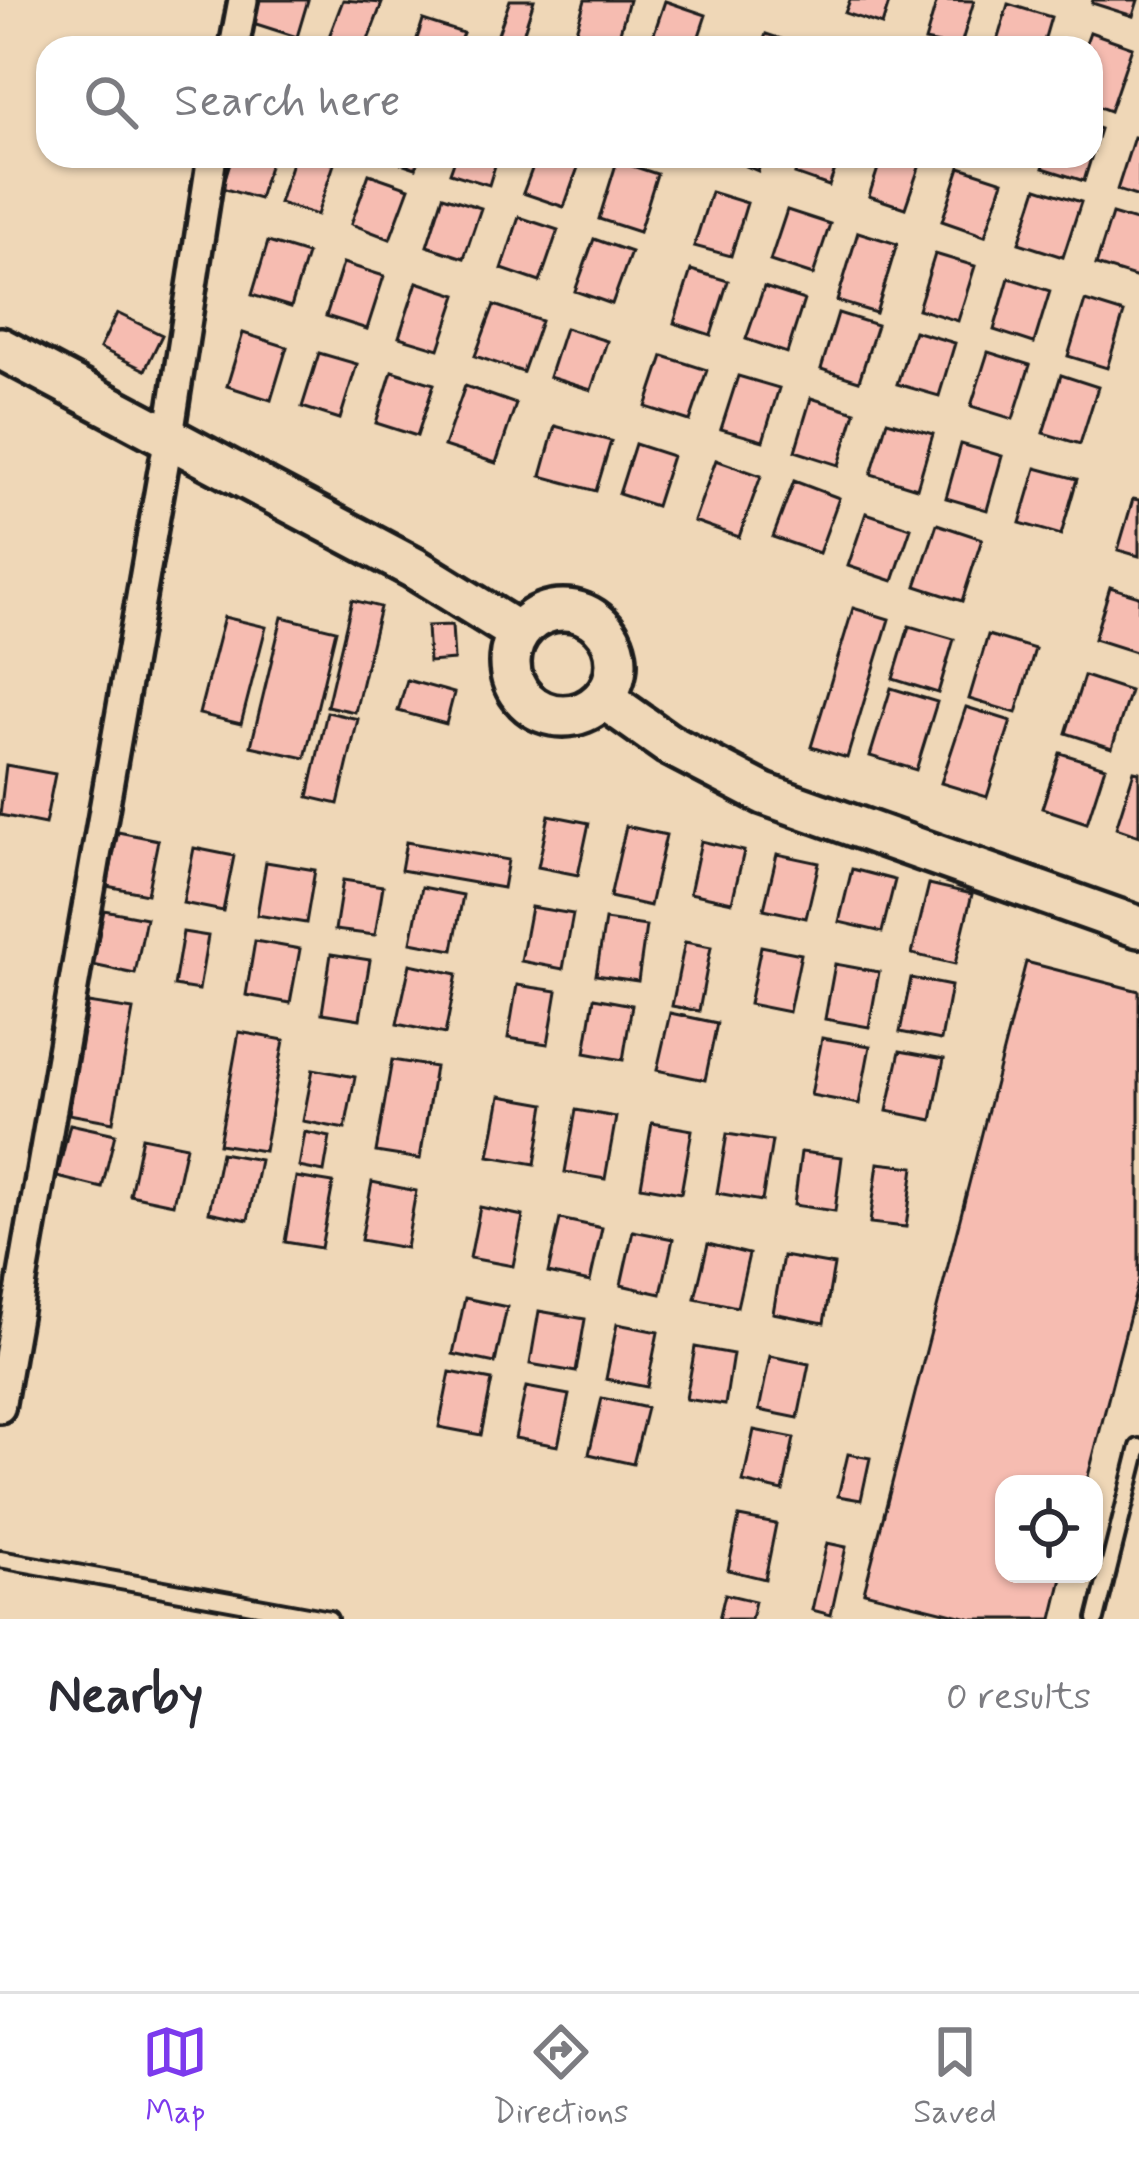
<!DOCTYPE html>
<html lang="en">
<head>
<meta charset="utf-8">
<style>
	:root { --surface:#fff; --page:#f2f2f3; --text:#2b2b33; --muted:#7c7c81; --line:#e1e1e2; --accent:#7c3aed }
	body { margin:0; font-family:Mynerve,sans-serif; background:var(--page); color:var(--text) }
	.controls { position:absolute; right:36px; bottom:36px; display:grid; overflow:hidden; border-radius:24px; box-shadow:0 3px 9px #0004 }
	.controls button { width:108px; height:108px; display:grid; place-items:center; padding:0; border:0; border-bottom:3px solid var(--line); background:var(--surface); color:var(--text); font:60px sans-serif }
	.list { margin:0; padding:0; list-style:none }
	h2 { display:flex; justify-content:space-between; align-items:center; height:156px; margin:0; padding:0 48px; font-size:51px }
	h2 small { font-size:39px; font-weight:400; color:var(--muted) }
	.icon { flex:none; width:66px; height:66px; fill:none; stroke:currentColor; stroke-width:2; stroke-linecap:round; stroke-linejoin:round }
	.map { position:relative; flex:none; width:1139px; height:1619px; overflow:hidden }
	.search { position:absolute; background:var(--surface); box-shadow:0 3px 9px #0004; left:36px; right:36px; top:36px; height:132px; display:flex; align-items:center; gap:30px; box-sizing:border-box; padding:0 42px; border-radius:36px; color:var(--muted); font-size:45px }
	.sheet { height:372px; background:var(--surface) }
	nav { display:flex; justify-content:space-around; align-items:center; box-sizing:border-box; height:168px; border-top:3px solid var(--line); background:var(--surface); font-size:33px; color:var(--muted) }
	nav a { display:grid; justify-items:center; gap:6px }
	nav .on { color:var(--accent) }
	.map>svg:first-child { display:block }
</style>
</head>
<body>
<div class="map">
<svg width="1139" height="1619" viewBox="0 0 1139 1619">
	<rect width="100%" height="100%" fill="#efd7b7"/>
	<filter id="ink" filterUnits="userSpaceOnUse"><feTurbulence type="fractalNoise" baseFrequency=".00833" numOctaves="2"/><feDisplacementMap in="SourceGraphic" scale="24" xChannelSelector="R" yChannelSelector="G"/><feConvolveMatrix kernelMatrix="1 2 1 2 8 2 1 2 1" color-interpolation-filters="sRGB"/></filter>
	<g filter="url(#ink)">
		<path fill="#f6bcb1" stroke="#1c1c1c" stroke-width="3" d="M260 0H308L297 37 253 23Z
			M343 0 382 3 365 48H341L327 42Z
			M510 0H534L521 41 498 34Z
			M585 0H629L616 46 575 34Z
			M850 0H890L882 25 845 13Z
			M937 0 974 1 960 48 925 41Z
			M1093 0H1138L1133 16 1092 3Z
			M665 1 706 15 695 48H649Z
			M1008 4 1051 17 1042 48H995Z
			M423 20 463 33 457 48H414Z
			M1090 32 1132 47 1110 111 1091 104V48H1084Z
			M766 34 802 46 801 48H761Z
			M1091 126 1100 129 1084 181 1043 168 1047 156H1091Z
			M1134 137 1139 138V197L1117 190Z
			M232 156H272L259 199 222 188Z
			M294 156H310L334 164 317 215 279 203Z
			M380 156H420L416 168Z
			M456 156H498L489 185 450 173Z
			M537 156H582L564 207 523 193Z
			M723 156H763L758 171Z
			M802 156H840L829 186 795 174Z
			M882 156H923L905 208 869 196Z
			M617 161 657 174 639 232 599 219Z
			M960 167 1003 181 985 236 942 221Z
			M369 174 409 188 390 239 351 224Z
			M1037 188 1081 202 1063 257 1019 243Z
			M711 192 747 203 731 256 694 246Z
			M443 196 481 208 464 258 427 246Z
			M787 210 830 224 813 275 770 261Z
			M1112 214 1139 222 1138 278 1096 265Z
			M519 217 558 230 540 282 502 269Z
			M858 232 897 244 876 313 837 301Z
			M594 239 631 252 612 304 575 291Z
			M268 242 307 254 291 307 252 295Z
			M935 254 975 266 958 321 918 309Z
			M343 263 384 276 367 329 326 316Z
			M691 270 728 281 711 335 674 323Z
			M1009 278 1050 291 1034 343 994 330Z
			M417 282 457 295 439 349 399 337Z
			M764 287 804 300 787 353 746 339Z
			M1085 301 1124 313 1107 368 1068 356Z
			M494 305 541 321 523 372 475 356Z
			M117 313 162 335 145 370 100 348Z
			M838 313 877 325 859 381 821 369Z
			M565 328 607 341 591 390 549 377Z
			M914 331 955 343 939 396 897 384Z
			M243 333 287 347 271 400 227 386Z
			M988 352 1030 365 1013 419 971 406Z
			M319 353 357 364 340 419 302 407Z
			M663 356 707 370 690 421 646 407Z
			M392 371 434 384 417 436 376 423Z
			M1061 375 1098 387 1080 444 1043 433Z
			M738 376 779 388 763 441 721 429Z
			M465 386 516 404 496 463 444 446Z
			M811 398 855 412 839 465 795 451Z
			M887 421 933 434 917 488 871 474Z
			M555 426 611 441 596 491 541 476Z
			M635 444 672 456 656 506 619 494Z
			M961 444 1002 456 987 510 946 498Z
			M716 460 761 476 739 537 694 521Z
			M1036 468 1077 479 1061 535 1020 523Z
			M794 481 839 498 819 553 773 537Z
			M1133 499 1139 500V556L1118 550Z
			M866 513 911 528 893 581 848 566Z
			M937 524 982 539 962 601 916 586Z
			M1110 587 1139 596 1138 653 1094 639Z
			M352 600 380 607 355 712 327 706Z
			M853 608 889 619 847 758 811 747Z
			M224 617 266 627 241 724 199 714Z
			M282 617 336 630 305 758 251 746Z
			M452 625 454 660 429 662 427 626Z
			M909 626 954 639 938 693 893 679Z
			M988 635 1035 649 1016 713 969 699Z
			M1084 676 1130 691 1112 748 1066 733Z
			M407 680 454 693 446 724 398 711Z
			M891 688 937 702 916 770 870 756Z
			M966 707 1011 721 987 797 941 783Z
			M327 712 358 719 338 804 308 797Z
			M1060 753 1105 767 1087 823 1042 808Z
			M6 765 55 774 45 824 0 815Z
			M1134 771 1139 772V836L1116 828Z
			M549 815 589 823 578 875 538 867Z
			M626 826 666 835 650 906 610 897Z
			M118 832 158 840 147 894 107 886Z
			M701 841 744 851 732 902 690 893Z
			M406 842 508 860 503 888 401 870Z
			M194 848 234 856 223 911 183 903Z
			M777 854 819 863 806 918 764 909Z
			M266 862 315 870 306 923 257 915Z
			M852 869 895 880 882 932 839 922Z
			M343 880 383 886 375 935 335 930Z
			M929 884 972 894 955 964 912 954Z
			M422 887 463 895 453 950 411 942Z
			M531 907 573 914 563 969 521 961Z
			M104 910 146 918 135 974 93 965Z
			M605 920 646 926 638 981 596 975Z
			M183 932 208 936 199 990 174 986Z
			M255 941 300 949 290 1003 246 995Z
			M685 942 711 947 699 1011 672 1006Z
			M761 946 801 954 789 1012 749 1004Z
			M331 954 370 960 360 1019 322 1013Z
			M1026 962 1139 991V1280L1086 1484H1004V1574H1063L1052 1619H973L864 1592Z
			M410 964 457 974 445 1034 397 1024Z
			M835 964 879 972 869 1027 825 1019Z
			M911 978 951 986 941 1040 900 1032Z
			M517 985 557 991 548 1044 508 1038Z
			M594 998 632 1005 623 1060 585 1053Z
			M88 1003 133 1010 113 1122 69 1114Z
			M670 1013 717 1023 705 1080 657 1070Z
			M239 1032 284 1040 264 1151 219 1144Z
			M822 1038 870 1046 859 1104 811 1095Z
			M900 1051 944 1059 932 1120 887 1111Z
			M392 1060 435 1067 420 1159 376 1152Z
			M313 1069 355 1077 345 1129 303 1121Z
			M500 1096 545 1104 535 1164 489 1156Z
			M576 1110 616 1117 605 1179 565 1172Z
			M652 1123 692 1130 681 1193 641 1186Z
			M70 1124 115 1134 102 1188 57 1177Z
			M305 1132 330 1137 324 1172 299 1167Z
			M727 1134 772 1141 762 1201 717 1193Z
			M142 1137 186 1146 173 1204 130 1195Z
			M801 1152 842 1157 835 1211 794 1205Z
			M221 1153 260 1160 248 1220 209 1212Z
			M878 1163 914 1167 906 1227 870 1223Z
			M296 1177 333 1183 321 1248 285 1242Z
			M372 1182 416 1191 406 1248 361 1240Z
			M480 1207 523 1216 513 1266 470 1258Z
			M560 1219 602 1228 590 1282 548 1273Z
			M633 1231 673 1239 661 1294 621 1285Z
			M708 1244 749 1254 737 1307 695 1298Z
			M783 1256 834 1265 824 1323 773 1313Z
			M465 1298 507 1307 495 1363 453 1354Z
			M539 1311 585 1319 576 1372 530 1364Z
			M617 1324 658 1332 647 1387 606 1379Z
			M695 1347 733 1354 725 1405 686 1399Z
			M770 1356 809 1364 798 1418 759 1410Z
			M450 1372 492 1380 481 1435 439 1427Z
			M526 1387 569 1395 558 1446 515 1438Z
			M602 1398 647 1408 633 1464 589 1454Z
			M754 1430 794 1438 783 1491 743 1482Z
			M848 1454 870 1458 861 1500 838 1496Z
			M739 1517 776 1524 765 1579 728 1570Z
			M827 1543 846 1547 831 1615 812 1610Z
			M725 1594 755 1601 751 1619H719Z"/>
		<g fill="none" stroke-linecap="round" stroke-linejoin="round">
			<g stroke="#1c1c1c" stroke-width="22">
				<path id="lane" d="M0 1559 329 1619
					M1096 1619 1139 1447"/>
			</g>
			<g stroke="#1c1c1c" stroke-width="36">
				<path id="street" d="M234 48 243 0
					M0 1408 169 436 212 156"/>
			</g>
			<g stroke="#1c1c1c" stroke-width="48">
				<path id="secondary" d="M0 348 414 568 519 633
					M510 663a53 53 0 1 1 106 0a53 53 0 1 1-106 0Z
					M603 698 668 744 764 794 1139 927"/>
			</g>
			<use href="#lane" stroke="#efd7b7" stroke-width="14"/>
			<use href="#street" stroke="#efd7b7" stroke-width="27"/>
			<use href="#secondary" stroke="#efd7b7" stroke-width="39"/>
		</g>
	</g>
</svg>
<div class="controls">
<button><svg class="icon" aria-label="locate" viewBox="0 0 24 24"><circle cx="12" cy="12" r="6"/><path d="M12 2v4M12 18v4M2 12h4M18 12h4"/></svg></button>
</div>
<div class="search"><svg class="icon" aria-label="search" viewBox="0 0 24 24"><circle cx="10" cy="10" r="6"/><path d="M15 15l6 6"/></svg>Search here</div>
</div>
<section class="sheet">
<h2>Nearby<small>0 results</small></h2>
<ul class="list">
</ul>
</section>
<nav>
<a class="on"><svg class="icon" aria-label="map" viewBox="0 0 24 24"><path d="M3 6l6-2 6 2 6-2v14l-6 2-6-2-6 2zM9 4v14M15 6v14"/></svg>Map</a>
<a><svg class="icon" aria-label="directions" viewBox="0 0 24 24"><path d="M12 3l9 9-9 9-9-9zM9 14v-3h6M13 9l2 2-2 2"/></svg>Directions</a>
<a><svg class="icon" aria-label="saved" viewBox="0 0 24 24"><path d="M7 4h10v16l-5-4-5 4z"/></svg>Saved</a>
</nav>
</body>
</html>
